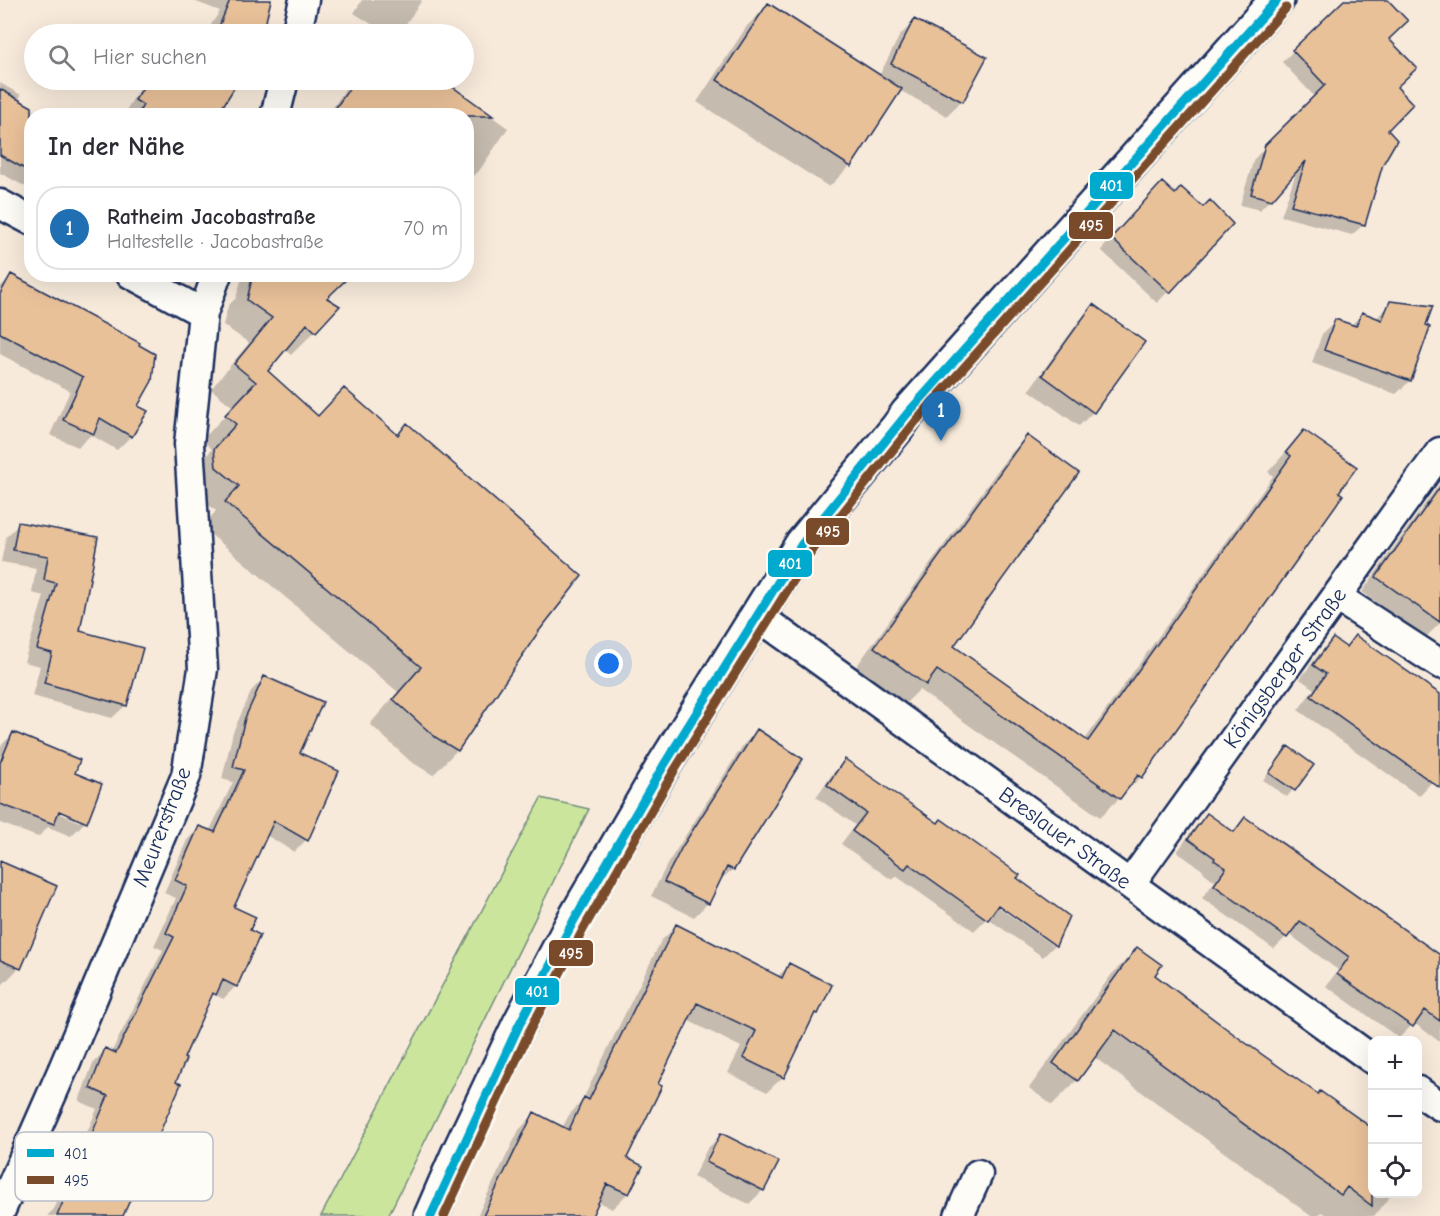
<!DOCTYPE html>
<html lang="de">
<head>
<meta charset="utf-8">
<style>
	:root { --surface:#fff; --page:#f2f2f3; --text:#2b2b33; --muted:#7c7c81; --line:#e1e1e2; --accent:#1f6fb2 }
	body { margin:0; font-family:"Comic Neue",sans-serif; background:var(--page); color:var(--text) }
	.controls { position:absolute; right:18px; bottom:18px; display:grid; overflow:hidden; border-radius:12px; box-shadow:0 6px 24px #0002 }
	.controls button { width:54px; height:54px; display:grid; place-items:center; padding:0; border:0; border-bottom:2px solid var(--line); background:var(--surface); color:var(--text); font:30px sans-serif }
	.you { position:absolute; left:609px; top:664px; width:21px; height:21px; margin:-15px; border:4px solid #fff; border-radius:50%; background:#1a73e8; box-shadow:0 0 0 9px #1a73e833 }
	.badge { display:grid; place-items:center; width:39px; height:39px; border-radius:50%; background:var(--accent); color:#fff; font-size:20px; font-weight:700 }
	.pin { position:absolute; translate:-50% -50px; filter:drop-shadow(0 2px 3px #0008) }
	.pin::after { content:''; position:absolute; top:32px; width:21px; height:18px; background:inherit; clip-path:polygon(0 0,100% 0,50% 100%) }
	.list { margin:0; padding:0; list-style:none }
	h2 { display:flex; justify-content:space-between; align-items:center; height:78px; margin:0; padding:0 24px; font-size:26px }
	h2 small { font-size:20px; font-weight:400; color:var(--muted) }
	.list li { display:grid; grid-template-columns:39px 1fr auto; gap:18px; align-items:center; box-sizing:border-box; height:84px; margin:0 12px 12px; padding:0 12px; border:2px solid var(--line); border-radius:24px }
	.list b { display:block; font-size:22px; white-space:nowrap }
	.list p { margin:0; font-size:20px; white-space:nowrap; color:var(--muted) }
	.list em { font-size:20px; font-style:normal; color:var(--muted) }
	.icon { flex:none; width:33px; height:33px; fill:none; stroke:currentColor; stroke-width:2; stroke-linecap:round; stroke-linejoin:round }
	.map { position:relative; flex:none; width:1440px; height:1216px; overflow:hidden }
	.search { position:absolute; background:var(--surface); box-shadow:0 6px 24px #0002; left:24px; top:24px; width:450px; height:66px; display:flex; align-items:center; gap:15px; box-sizing:border-box; padding:0 21px; border-radius:33px; color:var(--muted); font-size:22px }
	.panel { position:absolute; background:var(--surface); box-shadow:0 6px 24px #0002; left:24px; top:108px; width:450px; height:174px; border-radius:24px }
	.map>svg:first-child { display:block }
</style>
</head>
<body>
<div class="map">
<svg width="1440" height="1216" viewBox="0 0 1440 1216">
	<rect width="100%" height="100%" fill="#f7eadb"/>
	<filter id="ink" filterUnits="userSpaceOnUse"><feTurbulence type="fractalNoise" baseFrequency=".0167" numOctaves="2"/><feDisplacementMap in="SourceGraphic" scale="12" xChannelSelector="R" yChannelSelector="G"/><feConvolveMatrix kernelMatrix="1 2 1 2 8 2 1 2 1" color-interpolation-filters="sRGB"/></filter>
	<g filter="url(#ink)">
		<path fill="#cbe69c" stroke="#738a7d" stroke-width="1.5" d="M541 798 589 809 388 1216H321Z"/>
		<path fill="#0003" fill-rule="evenodd" d="M191 0H270L262 34H205L220 11Z
			M362 0H422L406 24 395 34H387L354 13Z
			M1346 0H1386L1387 39 1386 130 1382 163 1364 224 1352 235 1281 216 1297 170 1260 210 1240 205 1254 159 1315 97 1282 62Z
			M768 5 879 76 900 35 915 21 985 57 961 101 947 116 899 90 850 166 829 187 697 102 747 26Z
			M148 80H221L231 90 215 116H131L125 112 141 86Z
			M352 80H440L508 128 479 171 466 183V116H327Z
			M0 83 21 95 18 101 34 110 28 120 32 122V190L0 173Z
			M1151 195 1204 254 1157 303 1101 250Z
			M150 274H188L176 287Z
			M243 274H340L326 299 315 331 291 355 284 349 266 371 317 417 344 390 396 436 407 425 538 630 457 750 433 775 410 761 370 724 398 692 202 527 216 511 193 491 191 475 212 449 202 440 233 407 211 389 249 343 223 325 228 306 236 298Z
			M11 276 136 406 131 436 117 450 91 435 78 447 50 435 70 391 0 354V287Z
			M1391 302 1428 328 1410 381 1396 394 1312 363 1322 334 1336 321 1350 326 1362 314 1376 319Z
			M1093 306V412L1079 426 1029 390 1079 321Z
			M1304 432 1141 777 1100 817 919 690 906 703 856 667 1008 456 1027 437 952 647 1084 741 1273 476 1268 472Z
			M1440 483V623L1425 638 1362 592Z
			M19 524 96 538 79 632 126 705 112 718 32 696 40 666 24 662 44 596 32 593 36 568 1 562 6 537Z
			M1355 637 1440 697V773L1419 796 1298 710 1314 689 1300 679 1319 654 1333 640 1344 648Z
			M264 678 298 754 306 840 294 852 266 835 232 908 248 931 236 986 223 999 214 994 208 1001 182 1059 122 1216H47L54 1209 97 1109 79 1101 93 1063 105 1050 111 1053 163 950 154 946 176 898 164 893 187 840 200 827 209 832 233 782 222 779 233 732 252 690Z
			M757 731 733 869 718 882 707 904 694 917 651 896 668 863 743 745Z
			M13 733 73 774 85 822 71 836 48 827 38 837 0 823V747ZM52 807 80 819V822L51 810Z
			M1288 748 1312 765 1287 797 1263 780Z
			M845 761 1015 878 1055 945 1043 957 987 918 974 931 896 876 892 880 841 844 855 825 816 797 833 773ZM993 900 1052 941V945L991 902Z
			M1207 815 1232 832 1245 819 1440 957V1042L1414 1023 1399 1038 1326 986 1338 970 1289 934 1274 949 1202 898 1215 881 1203 872 1204 871 1177 852 1195 827Z
			M0 870 19 968 0 987Z
			M676 926 777 977 790 965 817 1013 811 1019 783 1077 767 1092 728 1073 741 1047 687 1020 656 1085 625 1159 628 1193 612 1209 597 1201 590 1216H477L519 1130 534 1114 562 1128 569 1115 582 1101 661 941Z
			M1137 949 1153 975 1242 1042 1372 1134V1194H1392L1374 1216H1328L1322 1212 1318 1216H1311L1094 1057 1077 1080 1052 1105 1029 1088 1112 974Z
			M721 1135 763 1190 749 1204 693 1177 707 1149Z"/>
		<path fill="#e9c199" stroke="#1b2f5e" stroke-width="1.5" d="M230 0H271L263 34H216Z
			M1344 0H1388L1408 21 1389 39 1417 68 1397 87 1413 104 1388 130 1397 140 1383 164 1365 225 1291 205 1306 161 1272 200 1251 194 1265 145 1325 85 1292 50Z
			M768 3 902 89 851 167 717 80Z
			M914 19 987 57 963 102 891 64Z
			M148 80H239L217 116H137L143 105 135 100Z
			M355 80H443L493 116H330Z
			M0 89 32 107V173L0 155Z
			M1162 182 1175 194 1181 187 1203 207 1210 200 1233 224 1170 293 1111 238Z
			M11 274 140 343 139 345 155 354 152 381 138 406 148 411 132 437 100 418 94 434 63 420 83 377 0 333V294Z
			M253 274H352L327 298 340 306 316 332 307 324 268 371 318 416 344 388 398 435 407 423 582 576 539 631 458 751 435 737 393 699 421 667 225 502 239 486 216 467 214 449 236 424 225 415 256 382 234 364 272 318 247 300Z
			M1390 301 1433 306 1426 325 1430 327 1411 381 1324 350 1335 319 1356 326 1362 312 1382 320Z
			M1093 304 1145 342 1094 413 1042 375Z
			M1304 430 1357 467 1339 492 1343 495 1142 778 1138 775 1120 799 937 670 926 685 874 647 1027 435 1079 473 954 646 1088 741 1291 456 1286 452Z
			M1440 487V622L1376 577Z
			M18 522 98 537 80 631 143 648 127 706 44 683 52 653 37 649 56 583 44 580 48 556 13 550Z
			M1355 635 1440 694V788L1311 696 1326 674 1313 665 1333 638 1346 647Z
			M264 676 323 702 300 753 339 771 308 841 274 821 234 907 256 917 250 930 260 935 237 987 223 980 216 995 213 993 184 1058 186 1059 176 1082 181 1084 123 1216H57L108 1096 90 1088 105 1048 116 1053 174 937 166 933 187 886 175 880 199 826 215 832 244 770 233 767 245 718Z
			M757 729 803 759 734 870 727 867 709 904 664 882 682 847Z
			M13 732 80 760 75 773 102 784 87 823 59 811 54 824 0 804V763Z
			M1288 746 1314 765 1295 791 1269 773Z
			M845 759 938 823 941 819 1020 875 1017 878 1069 916 1056 946 998 905 988 920 909 864 905 869 852 831 866 813 827 785Z
			M1207 813 1234 832 1245 817 1440 955V1021L1425 1010 1413 1027 1337 974 1349 957 1300 921 1287 938 1214 885 1226 868 1214 860 1215 858 1188 839Z
			M0 861 57 886 21 969 0 960Z
			M676 924 782 978 789 963 832 985 818 1014 815 1013 784 1078 743 1058 756 1031 697 1003 658 1084 662 1086 627 1158 643 1166 629 1194 607 1184 592 1216H483L534 1112 569 1130 584 1097 589 1100Z
			M1137 947 1162 965 1155 975 1243 1041 1318 1094 1320 1091 1372 1128V1206L1347 1187 1341 1195 1115 1030 1078 1081 1053 1063Z
			M721 1133 779 1162 764 1191 706 1162Z"/>
		<g fill="none" stroke-linecap="round" stroke-linejoin="round">
			<g stroke="#1b2f5e" stroke-width="33">
				<path id="street" d="M296 34 304 0
					M275 116 284 80
					M0 204 32 221
					M131 274 203 313
					M1337 597 1440 664
					M758 616 1372 1059
					M1130 884 1440 452
					M1418 1091 1440 1106
					M0 1212 63 1069 186 776 203 669 189 444 203 313 217 274
					M959 1216 978 1174"/>
			</g>
			<g stroke="#1b2f5e" stroke-width="38">
				<path id="secondary" d="M431 1216 458 1154 519 1025 574 920 664 765 802 544 898 427 907 414 1277 0"/>
			</g>
			<use href="#street" stroke="#fdfcf7" stroke-width="28"/>
			<use href="#secondary" stroke="#fdfcf7" stroke-width="33"/>
			<g stroke="#fdfcf7" stroke-width="14">
				<path id="bus-1" d="M431 1216 519 1025 574 920 664 765 802 544 907 414 1277 0"/>
			</g>
			<g stroke="#fdfcf7" stroke-width="14">
				<path id="bus-2" d="M444 1216 530 1030 585 926 674 771 812 551 916 421 1286 8"/>
			</g>
			<use href="#bus-1" stroke="#00a9ce" stroke-width="9"/>
			<use href="#bus-2" stroke="#7a4b2a" stroke-width="9"/>
		</g>
	</g>
	<g text-anchor="middle" dominant-baseline="central" stroke-width="5" stroke-linejoin="round" paint-order="stroke">
		<g font-size="22" fill="#1b2f5e" stroke="#fdfcf7">
			<text transform="translate(1285 668) rotate(-54)">Königsberger Straße</text>
			<text transform="translate(162 827) rotate(-69)">Meurerstraße</text>
			<text transform="translate(1065 838) rotate(36)">Breslauer Straße</text>
		</g>
	</g>
	<rect x="15" y="1132" width="198" height="69" rx="9" fill="#fdfcf7" stroke="#b9bec9" stroke-width="1.5"/>
	<rect x="27" y="1149" width="27" height="8" fill="#00a9ce"/>
	<rect x="27" y="1176" width="27" height="8" fill="#7a4b2a"/>
	<g font-size="16" fill="#1b2f5e">
		<text x="64" y="1159">401</text>
		<text x="64" y="1186">495</text>
	</g>
	<g stroke="#fdfcf7" stroke-width="2">
		<rect x="1089" y="171" width="45" height="29" rx="6" fill="#00a9ce"/>
		<rect x="1068" y="211" width="46" height="29" rx="6" fill="#7a4b2a"/>
		<rect x="805" y="517" width="45" height="29" rx="6" fill="#7a4b2a"/>
		<rect x="767" y="549" width="46" height="29" rx="6" fill="#00a9ce"/>
		<rect x="548" y="939" width="46" height="28" rx="6" fill="#7a4b2a"/>
		<rect x="514" y="977" width="46" height="29" rx="6" fill="#00a9ce"/>
	</g>
	<g font-size="16" text-anchor="middle" font-weight="bold" fill="#fff">
		<text x="1111" y="191">401</text>
		<text x="1091" y="231">495</text>
		<text x="828" y="537">495</text>
		<text x="790" y="569">401</text>
		<text x="571" y="959">495</text>
		<text x="537" y="997">401</text>
	</g>
</svg>
<div class="controls">
<button>+</button>
<button>−</button>
<button><svg class="icon" aria-label="locate" viewBox="0 0 24 24"><circle cx="12" cy="12" r="6"/><path d="M12 2v4M12 18v4M2 12h4M18 12h4"/></svg></button>
</div>
<div class="you"></div>
<div class="pin badge" style="left:941px;top:441px">1</div>
<div class="search"><svg class="icon" aria-label="search" viewBox="0 0 24 24"><circle cx="10" cy="10" r="6"/><path d="M15 15l6 6"/></svg>Hier suchen</div>
<section class="panel">
<h2>In der Nähe<small></small></h2>
<ul class="list">
<li><span class="badge">1</span><div><b>Ratheim Jacobastraße</b><p>Haltestelle · Jacobastraße</p></div><em>70 m</em></li>
</ul>
</section>
</div>
</body>
</html>
